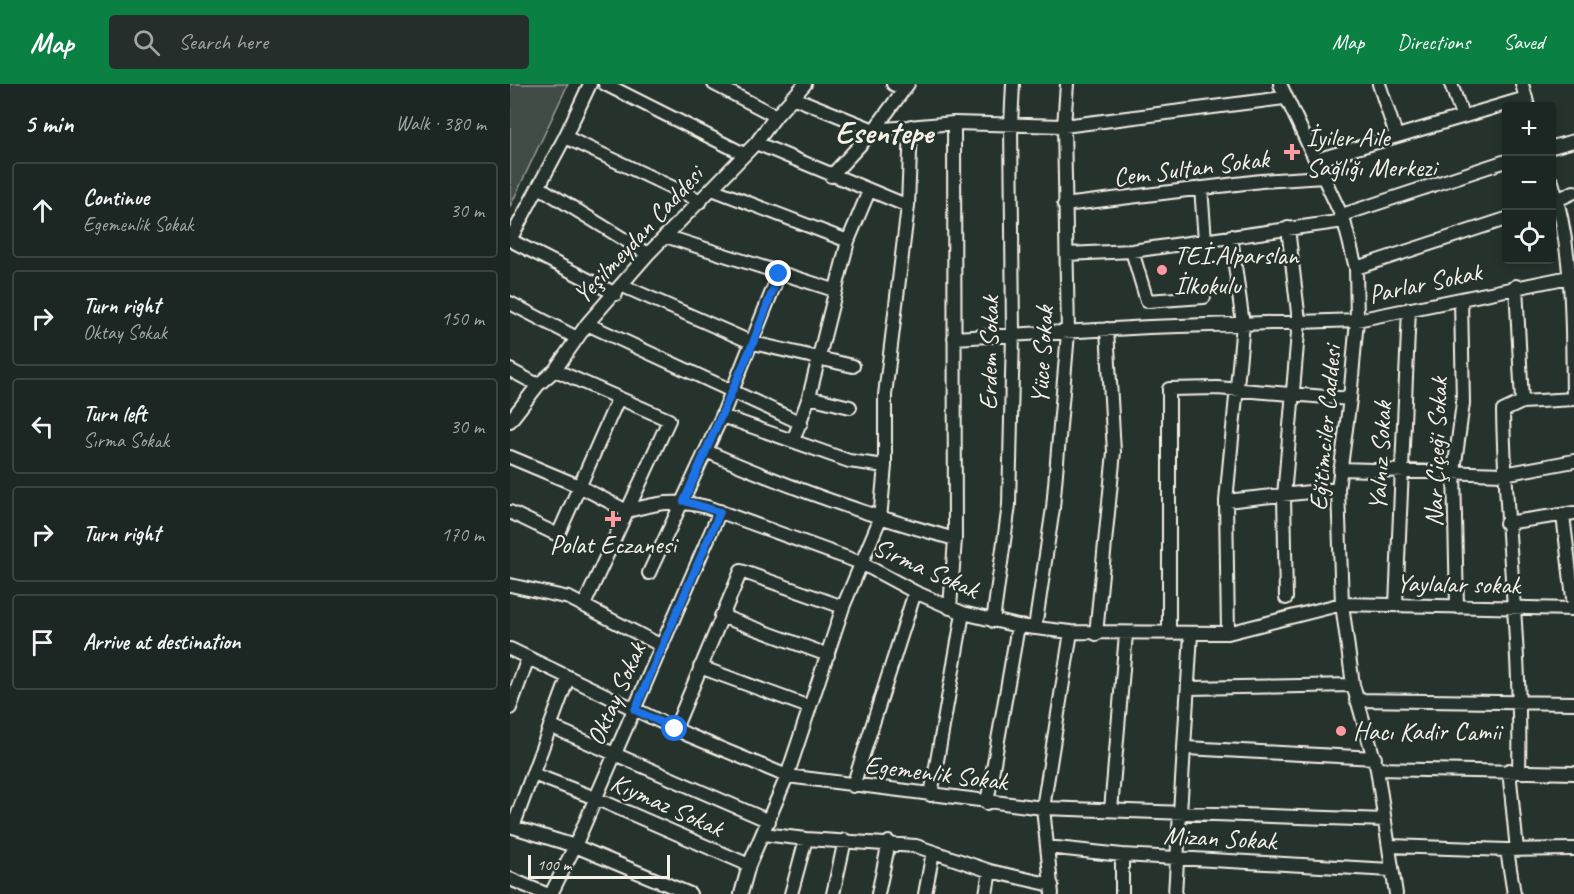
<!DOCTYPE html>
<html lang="en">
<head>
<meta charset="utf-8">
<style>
	:root { --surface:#1c2622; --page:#252e2a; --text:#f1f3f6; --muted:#a0a5a5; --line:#3a4340; --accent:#0b8043 }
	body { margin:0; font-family:Caveat,sans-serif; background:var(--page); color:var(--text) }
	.controls { position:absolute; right:18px; top:18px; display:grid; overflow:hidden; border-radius:6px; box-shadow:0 3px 9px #0003 }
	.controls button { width:54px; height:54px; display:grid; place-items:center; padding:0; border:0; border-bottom:2px solid var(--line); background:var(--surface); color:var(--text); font:30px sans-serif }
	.scale { position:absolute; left:18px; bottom:15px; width:142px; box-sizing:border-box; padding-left:6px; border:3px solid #f4f1e8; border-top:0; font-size:16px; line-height:21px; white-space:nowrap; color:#f4f1e8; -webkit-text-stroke:4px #26332d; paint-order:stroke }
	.stop { position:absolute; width:18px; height:18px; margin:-14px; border:4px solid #1a73e8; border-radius:50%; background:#fff }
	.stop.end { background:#1a73e8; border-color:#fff; box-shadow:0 2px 6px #0008 }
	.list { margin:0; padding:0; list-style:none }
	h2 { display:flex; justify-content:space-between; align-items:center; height:78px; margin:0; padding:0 24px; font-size:26px }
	h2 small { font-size:20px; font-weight:400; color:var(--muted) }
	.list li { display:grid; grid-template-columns:39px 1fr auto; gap:18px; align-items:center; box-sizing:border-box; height:96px; margin:0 12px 12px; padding:0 12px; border:2px solid var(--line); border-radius:6px }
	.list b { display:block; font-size:22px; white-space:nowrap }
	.list p { margin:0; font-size:20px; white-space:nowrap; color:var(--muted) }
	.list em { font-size:20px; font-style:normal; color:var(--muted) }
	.icon { flex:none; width:33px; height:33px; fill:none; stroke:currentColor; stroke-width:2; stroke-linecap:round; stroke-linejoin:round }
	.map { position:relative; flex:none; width:1064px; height:810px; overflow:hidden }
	header { display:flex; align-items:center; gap:36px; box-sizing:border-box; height:84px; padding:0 30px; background:var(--accent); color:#fff }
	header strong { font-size:28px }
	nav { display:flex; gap:33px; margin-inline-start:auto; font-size:21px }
	.search { width:420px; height:54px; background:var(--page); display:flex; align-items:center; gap:15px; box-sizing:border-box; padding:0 21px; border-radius:6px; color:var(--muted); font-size:22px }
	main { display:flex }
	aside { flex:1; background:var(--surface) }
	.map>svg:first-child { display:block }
</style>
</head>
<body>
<header>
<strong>Map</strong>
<div class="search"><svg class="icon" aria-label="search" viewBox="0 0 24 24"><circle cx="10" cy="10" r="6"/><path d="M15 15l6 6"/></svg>Search here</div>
<nav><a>Map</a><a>Directions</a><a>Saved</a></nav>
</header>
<main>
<aside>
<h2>5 min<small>Walk · 380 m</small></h2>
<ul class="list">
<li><svg class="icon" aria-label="ahead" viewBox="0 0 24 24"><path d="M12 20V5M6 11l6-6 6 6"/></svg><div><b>Continue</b><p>Egemenlik Sokak</p></div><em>30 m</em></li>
<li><svg class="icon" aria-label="right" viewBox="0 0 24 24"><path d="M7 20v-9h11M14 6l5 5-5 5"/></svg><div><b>Turn right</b><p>Oktay Sokak</p></div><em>150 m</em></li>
<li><svg class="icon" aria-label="left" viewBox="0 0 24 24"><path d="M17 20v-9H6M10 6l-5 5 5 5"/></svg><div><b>Turn left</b><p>Sırma Sokak</p></div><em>30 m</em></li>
<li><svg class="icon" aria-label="right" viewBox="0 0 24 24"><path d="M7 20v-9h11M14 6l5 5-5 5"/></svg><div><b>Turn right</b></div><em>170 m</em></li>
<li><svg class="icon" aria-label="arrive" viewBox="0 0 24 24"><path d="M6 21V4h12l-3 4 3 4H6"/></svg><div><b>Arrive at destination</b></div></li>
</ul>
</aside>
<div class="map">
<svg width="1064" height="810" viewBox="0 0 1064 810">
	<rect width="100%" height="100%" fill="#26332d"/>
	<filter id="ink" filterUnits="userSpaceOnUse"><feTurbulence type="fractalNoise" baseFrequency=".0167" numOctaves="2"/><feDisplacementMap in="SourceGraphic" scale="12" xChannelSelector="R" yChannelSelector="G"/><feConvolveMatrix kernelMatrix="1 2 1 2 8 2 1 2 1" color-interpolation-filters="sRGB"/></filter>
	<g filter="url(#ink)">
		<path fill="#414b45" stroke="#9a9e96" stroke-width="1.5" d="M0 0H58L0 123Z"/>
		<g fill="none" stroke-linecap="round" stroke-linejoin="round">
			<g stroke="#f4f1e8" stroke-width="16">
				<path id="minor" d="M80 0 55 53 0 156 106 210
					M95 0 234 70
					M204 0 266 32
					M383 0 394 5
					M770 0 834 137 846 184 847 236 840 315 828 405 832 520 843 601 867 685 886 810
					M869 0 886 51
					M941 0 952 31
					M1012 0 1018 22
					M282 13 364 46 444 39 554 42 774 14
					M55 53 191 117
					M246 59 398 122
					M1042 63 1064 57
					M806 76 1016 14
					M321 92 364 46 398 0
					M1042 98C1064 168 1062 242 1063 315
					M29 103 138 170
					M691 104 695 156
					M202 105 338 157
					M1043 118 1064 108
					M554 121 751 97 814 93
					M832 131 996 77
					M155 152 324 206
					M622 167 637 217 694 213
					M557 170 622 167 834 137
					M846 184 996 135
					M113 202 243 259 343 282
					M1006 202 1012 318
					M0 219 67 254
					M77 240 291 339
					M444 254 639 243 847 236 1064 192
					M0 286 28 301
					M45 286 159 336 74 521
					M299 313 340 323
					M212 332 339 377 375 382
					M0 337 28 301 45 286 77 240 138 170 246 59 266 32 295 0
					M283 357 299 313 338 157 359 107
					M196 367C277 403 359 432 445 455
					M0 373 69 402 117 427C148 419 165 415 197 423L351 479 405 508 453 529 508 542 561 548 718 549 832 520 1064 525
					M830 385 994 390 1064 377
					M716 417 828 405
					M0 428 48 451 108 315
					M1053 431 1064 522
					M996 439 1064 429
					M139 489 212 332 269 190
					M0 501 59 514 152 562
					M776 514 774 412 789 237 778 144
					M886 521 899 225
					M947 523 944 387 953 319 951 215
					M440 524 445 455 444 39
					M211 532 318 571
					M483 537 499 421 503 249 501 40 503 0
					M525 544 543 424 558 249 554 42 557 0
					M659 548V305L707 304 840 315
					M718 549 716 417 733 240 721 152
					M586 550 604 368 597 245
					M0 565 178 651 277 692 533 724 875 736
					M190 583 299 623
					M679 604 843 601
					M846 616 1064 619
					M0 624 18 574
					M40 642 259 737
					M165 645 231 487 333 523
					M676 664 865 674
					M867 685 1064 689
					M999 686 1007 766
					M1009 687C1012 566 995 447 993 327L1012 318 1064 315
					M23 690 85 714 239 781
					M343 702 405 508
					M421 711 453 529
					M477 719 508 542
					M601 726 616 550
					M0 742 65 762 180 810
					M3 743 58 594
					M253 750 296 755 406 762 480 787 542 801
					M880 762 997 766 1064 765
					M537 763 612 771 881 786
					M997 766 1004 810
					M612 771V810
					M0 795 36 810
					M41 810 65 762 210 427
					M231 810 239 781 277 692 333 523 370 435 375 382V311L398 122 401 42
					M281 810 296 755
					M323 810 335 756
					M368 810 379 758
					M415 810 423 768
					M476 810 480 787
					M542 810 533 724 561 548
					M665 810 681 550"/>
			</g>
			<use href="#minor" stroke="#26332d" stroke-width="12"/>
		</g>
	</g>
	<g fill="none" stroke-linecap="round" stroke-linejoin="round" filter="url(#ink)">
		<path stroke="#1a73e8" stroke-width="8" d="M165 645 125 626 210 428 174 417 243 259 269 190"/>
	</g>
	<g fill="#ff9aa2" stroke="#26332d" stroke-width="2">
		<path d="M779 59h6v6h6v6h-6v6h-6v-6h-6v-6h6z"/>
		<circle cx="652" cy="186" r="6"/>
		<path d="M100 426h6v6h6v6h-6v6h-6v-6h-6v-6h6z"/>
		<circle cx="831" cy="647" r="6"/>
	</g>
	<g text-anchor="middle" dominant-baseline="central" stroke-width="5" stroke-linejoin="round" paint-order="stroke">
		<g font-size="26" fill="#f4f1e8" stroke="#26332d" text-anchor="start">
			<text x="796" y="53">İyiler Aile<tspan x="796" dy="30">Sağlığı Merkezi</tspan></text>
			<text x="664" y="171">TEİ.Alparslan<tspan x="664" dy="30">İlkokulu</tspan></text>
			<text x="103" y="460" text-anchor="middle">Polat Eczanesi</text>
			<text x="843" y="647">Hacı Kadir Camii</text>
		</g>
		<g font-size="26" fill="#f4f1e8" stroke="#26332d">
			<text transform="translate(681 84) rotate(-7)">Cem Sultan Sokak</text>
			<text transform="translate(128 151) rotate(-47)">Yeşilmeydan Caddesi</text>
			<text transform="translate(915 199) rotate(-12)">Parlar Sokak</text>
			<text transform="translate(479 269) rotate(-89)">Erdem Sokak</text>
			<text transform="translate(532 271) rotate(-87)">Yüce Sokak</text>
			<text transform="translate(815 344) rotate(-85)">Eğitimciler Caddesi</text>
			<text transform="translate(926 368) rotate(-88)">Nar Çiçeği Sokak</text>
			<text transform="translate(870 372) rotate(-87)">Yalnız Sokak</text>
			<text transform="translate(416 484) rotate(24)">Sırma Sokak</text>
			<text transform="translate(948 500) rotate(1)">Yaylalar sokak</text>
			<text transform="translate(106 610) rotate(-66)">Oktay Sokak</text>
			<text transform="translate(426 689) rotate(7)">Egemenlik Sokak</text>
			<text transform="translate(157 721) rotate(24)">Kıymaz Sokak</text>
			<text transform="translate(710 754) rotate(3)">Mizan Sokak</text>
		</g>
		<g font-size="32" font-weight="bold" fill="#f4f1e8" stroke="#26332d">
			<text x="374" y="48">Esentepe</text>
		</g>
	</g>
</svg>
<div class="controls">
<button>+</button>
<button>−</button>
<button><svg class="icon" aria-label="locate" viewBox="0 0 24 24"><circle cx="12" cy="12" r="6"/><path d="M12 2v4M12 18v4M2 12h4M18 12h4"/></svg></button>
</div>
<div class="scale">100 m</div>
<div class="stop" style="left:165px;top:645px"></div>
<div class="stop end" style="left:269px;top:190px"></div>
</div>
</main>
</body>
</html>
